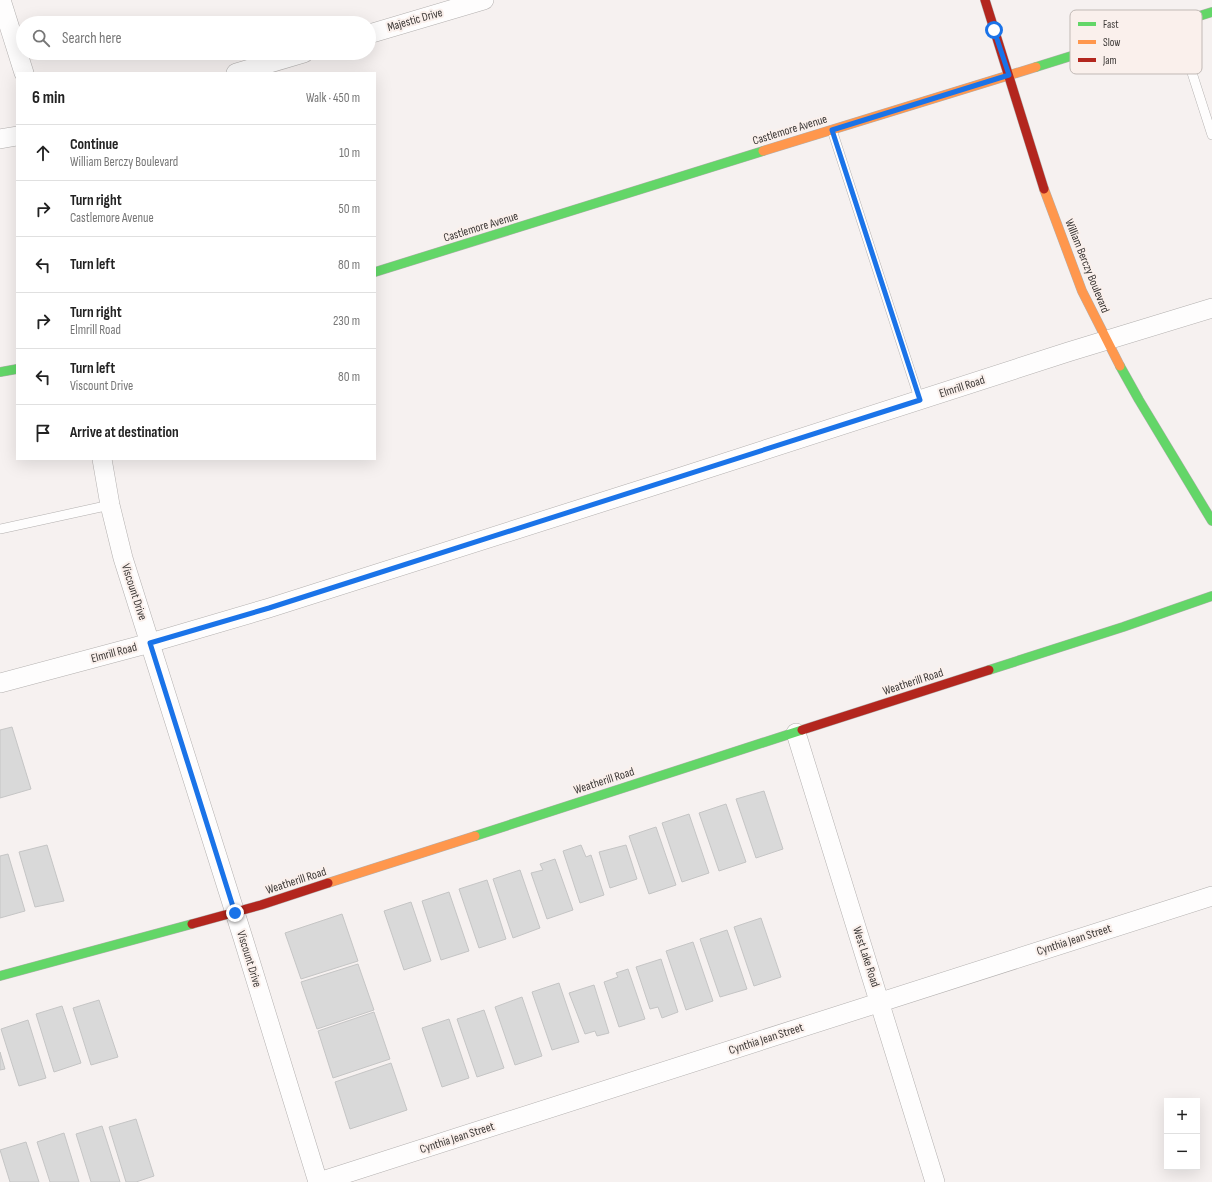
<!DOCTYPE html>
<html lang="en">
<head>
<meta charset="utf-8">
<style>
	:root { --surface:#fff; --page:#f6f6f6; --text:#222; --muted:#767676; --line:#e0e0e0 }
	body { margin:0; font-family:"Sofia Sans Condensed",sans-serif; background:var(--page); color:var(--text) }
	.controls { position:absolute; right:12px; bottom:12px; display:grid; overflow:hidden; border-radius:0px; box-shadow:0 4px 16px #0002 }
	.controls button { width:36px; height:36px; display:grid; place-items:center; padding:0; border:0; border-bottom:1px solid var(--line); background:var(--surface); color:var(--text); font:20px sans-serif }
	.stop { position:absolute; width:12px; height:12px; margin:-9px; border:3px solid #1a73e8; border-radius:50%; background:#fff }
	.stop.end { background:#1a73e8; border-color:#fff; box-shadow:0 1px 4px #0008 }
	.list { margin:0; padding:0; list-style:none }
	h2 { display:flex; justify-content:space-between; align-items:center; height:52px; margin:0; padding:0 16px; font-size:17px }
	h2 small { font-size:13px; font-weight:400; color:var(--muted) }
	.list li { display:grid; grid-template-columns:26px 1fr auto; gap:12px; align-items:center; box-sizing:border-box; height:56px; padding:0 16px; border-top:1px solid var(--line) }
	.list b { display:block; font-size:15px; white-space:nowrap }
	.list p { margin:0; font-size:13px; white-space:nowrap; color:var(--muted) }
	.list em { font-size:13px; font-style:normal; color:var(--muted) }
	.icon { flex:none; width:22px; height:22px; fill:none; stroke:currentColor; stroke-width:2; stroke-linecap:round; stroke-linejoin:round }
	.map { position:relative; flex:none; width:1212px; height:1182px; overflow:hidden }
	.search { position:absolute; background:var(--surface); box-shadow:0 4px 16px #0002; left:16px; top:16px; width:360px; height:44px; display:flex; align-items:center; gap:10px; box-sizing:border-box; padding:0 14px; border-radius:22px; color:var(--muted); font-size:15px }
	.panel { position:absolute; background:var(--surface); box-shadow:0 4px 16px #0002; left:16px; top:72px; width:360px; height:388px; border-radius:0px }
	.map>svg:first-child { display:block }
</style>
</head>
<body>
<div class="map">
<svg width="1212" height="1182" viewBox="0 0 1212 1182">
	<rect width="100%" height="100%" fill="#f6f1f0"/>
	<path fill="#d9d9d9" stroke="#c5c5c5" d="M12 727 31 789 0 798V730Z
		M764 791 783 849 756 858 736 799Z
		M726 804 746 862 719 871 699 813Z
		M689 814 709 873 682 882 662 823Z
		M656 827 676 885 649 894 629 836Z
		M47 845 64 901 35 907 19 852Z
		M581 845 586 857 591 855 604 895 580 903 563 851Z
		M626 845 637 879 610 888 599 852Z
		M8 854 25 911 0 918V856Z
		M555 859 573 910 547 919 531 873 543 870 540 864Z
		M520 870 540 928 513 938 493 879Z
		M487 880 506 939 479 948 459 889Z
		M449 892 469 951 441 960 422 901Z
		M411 902 431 961 404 970 384 911Z
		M342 914 358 961 301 979 285 933Z
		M761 918 781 977 754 986 734 927Z
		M727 930 747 989 720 997 700 939Z
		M693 942 713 1001 686 1010 666 951Z
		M661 959 678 1012 662 1018 658 1007 650 1009 636 967Z
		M358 964 374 1010 317 1029 301 982Z
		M628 969 645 1019 619 1027 604 982 618 977 616 973Z
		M559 983 579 1042 552 1050 532 992Z
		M594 985 609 1033 597 1036 595 1031 585 1034 569 993Z
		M522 997 542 1056 515 1065 495 1007Z
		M99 1000 118 1057 91 1065 73 1008Z
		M62 1006 81 1063 54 1072 36 1014Z
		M484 1010 504 1068 477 1077 457 1019Z
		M374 1012 390 1059 333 1078 318 1031Z
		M449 1019 469 1078 442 1087 422 1028Z
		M28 1020 46 1078 19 1086 1 1029Z
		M0 1052 5 1069 0 1070Z
		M391 1063 407 1110 350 1129 335 1082Z
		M136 1119 154 1176 136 1182H126L109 1127Z
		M102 1126 120 1182H91L76 1134Z
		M64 1133 79 1182H50L37 1142Z
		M26 1142 39 1182H10L0 1150Z"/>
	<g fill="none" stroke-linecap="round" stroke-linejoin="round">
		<g stroke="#b3b0af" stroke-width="10">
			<path id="lane" d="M1176 23 1212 135
				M832 130 920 401
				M0 529 110 505"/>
		</g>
		<g stroke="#b3b0af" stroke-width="20">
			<path id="street" d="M1 0 24 73
				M369 34 484 0
				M236 73 304 53
				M0 139 17 136
				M102 459 110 505 123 558 243 938 318 1182
				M0 683 150 643 269 608 681 477 1068 352 1212 308
				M796 733 935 1182
				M319 1182 1212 896"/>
		</g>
		<g stroke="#b3b0af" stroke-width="10">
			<path id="fast" d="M1036 67 1212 12
				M375 272 763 151
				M1120 366 1139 400 1212 521
				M0 372 17 369
				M989 670 1123 627 1212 596
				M475 836 802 730
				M0 976 192 924"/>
		</g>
		<g stroke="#b3b0af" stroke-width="10">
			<path id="slow" d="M763 151 1036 67
				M1044 189 1082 291 1120 366
				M328 883 475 836"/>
		</g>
		<g stroke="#b3b0af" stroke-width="10">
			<path id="jam" d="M985 0 1044 189
				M802 730 989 670
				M192 924 261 905 328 883"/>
		</g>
		<use href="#lane" stroke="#fefdfd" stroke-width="9"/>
		<use href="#street" stroke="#fefdfd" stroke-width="19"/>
		<use href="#fast" stroke="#63d668" stroke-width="9"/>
		<use href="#slow" stroke="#ff974d" stroke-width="9"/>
		<use href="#jam" stroke="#b3261e" stroke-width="9"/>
	</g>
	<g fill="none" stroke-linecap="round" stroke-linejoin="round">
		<path stroke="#1a73e8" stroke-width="5" d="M235 913 150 643 269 608 920 400 832 130 1009 75 994 30"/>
	</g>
	<g text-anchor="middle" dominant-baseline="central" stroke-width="4" stroke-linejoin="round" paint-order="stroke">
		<g font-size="12" fill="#3c3836" stroke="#faf0ec">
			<text transform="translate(415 20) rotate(-16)">Majestic Drive</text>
			<text transform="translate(790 130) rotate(-17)">Castlemore Avenue</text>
			<text transform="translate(481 227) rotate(-17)">Castlemore Avenue</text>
			<text transform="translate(1087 266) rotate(68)">William Berczy Boulevard</text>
			<text transform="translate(962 387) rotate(-18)">Elmrill Road</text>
			<text transform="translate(134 592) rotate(72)">Viscount Drive</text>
			<text transform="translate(114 653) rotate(-15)">Elmrill Road</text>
			<text transform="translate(913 682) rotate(-18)">Weatherill Road</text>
			<text transform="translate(604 781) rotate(-18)">Weatherill Road</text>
			<text transform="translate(296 881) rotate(-18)">Weatherill Road</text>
			<text transform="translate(1074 940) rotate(-18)">Cynthia Jean Street</text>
			<text transform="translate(866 957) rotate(72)">West Lake Road</text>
			<text transform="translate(249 959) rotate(73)">Viscount Drive</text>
			<text transform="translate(766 1039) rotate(-18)">Cynthia Jean Street</text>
			<text transform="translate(457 1138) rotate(-18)">Cynthia Jean Street</text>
		</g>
	</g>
	<rect x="1070" y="10" width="132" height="64" rx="6" fill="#faf0ec" stroke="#c1b9b5" stroke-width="1"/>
	<rect x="1078" y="22" width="18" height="4" fill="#63d668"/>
	<rect x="1078" y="40" width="18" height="4" fill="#ff974d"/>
	<rect x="1078" y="58" width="18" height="4" fill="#b3261e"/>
	<g font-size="11" fill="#3c3836">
		<text x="1103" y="28">Fast</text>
		<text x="1103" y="46">Slow</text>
		<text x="1103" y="64">Jam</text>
	</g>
</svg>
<div class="controls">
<button>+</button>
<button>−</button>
</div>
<div class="stop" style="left:994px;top:30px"></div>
<div class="stop end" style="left:235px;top:913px"></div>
<div class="search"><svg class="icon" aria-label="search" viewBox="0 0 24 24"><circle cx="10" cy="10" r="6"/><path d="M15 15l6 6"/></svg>Search here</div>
<section class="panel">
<h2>6 min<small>Walk · 450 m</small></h2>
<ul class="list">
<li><svg class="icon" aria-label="ahead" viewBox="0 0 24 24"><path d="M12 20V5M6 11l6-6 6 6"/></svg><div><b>Continue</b><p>William Berczy Boulevard</p></div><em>10 m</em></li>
<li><svg class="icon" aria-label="right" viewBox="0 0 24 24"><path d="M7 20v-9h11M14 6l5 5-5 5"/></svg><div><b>Turn right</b><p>Castlemore Avenue</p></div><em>50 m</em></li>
<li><svg class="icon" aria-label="left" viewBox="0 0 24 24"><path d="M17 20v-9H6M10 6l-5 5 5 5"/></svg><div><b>Turn left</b></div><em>80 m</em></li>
<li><svg class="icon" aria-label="right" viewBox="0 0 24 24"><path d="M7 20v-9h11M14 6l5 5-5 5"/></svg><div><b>Turn right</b><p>Elmrill Road</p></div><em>230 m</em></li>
<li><svg class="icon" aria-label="left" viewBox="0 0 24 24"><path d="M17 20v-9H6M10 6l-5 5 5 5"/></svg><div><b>Turn left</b><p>Viscount Drive</p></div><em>80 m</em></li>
<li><svg class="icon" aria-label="arrive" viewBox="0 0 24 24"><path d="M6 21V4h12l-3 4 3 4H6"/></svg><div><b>Arrive at destination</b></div></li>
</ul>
</section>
</div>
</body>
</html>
